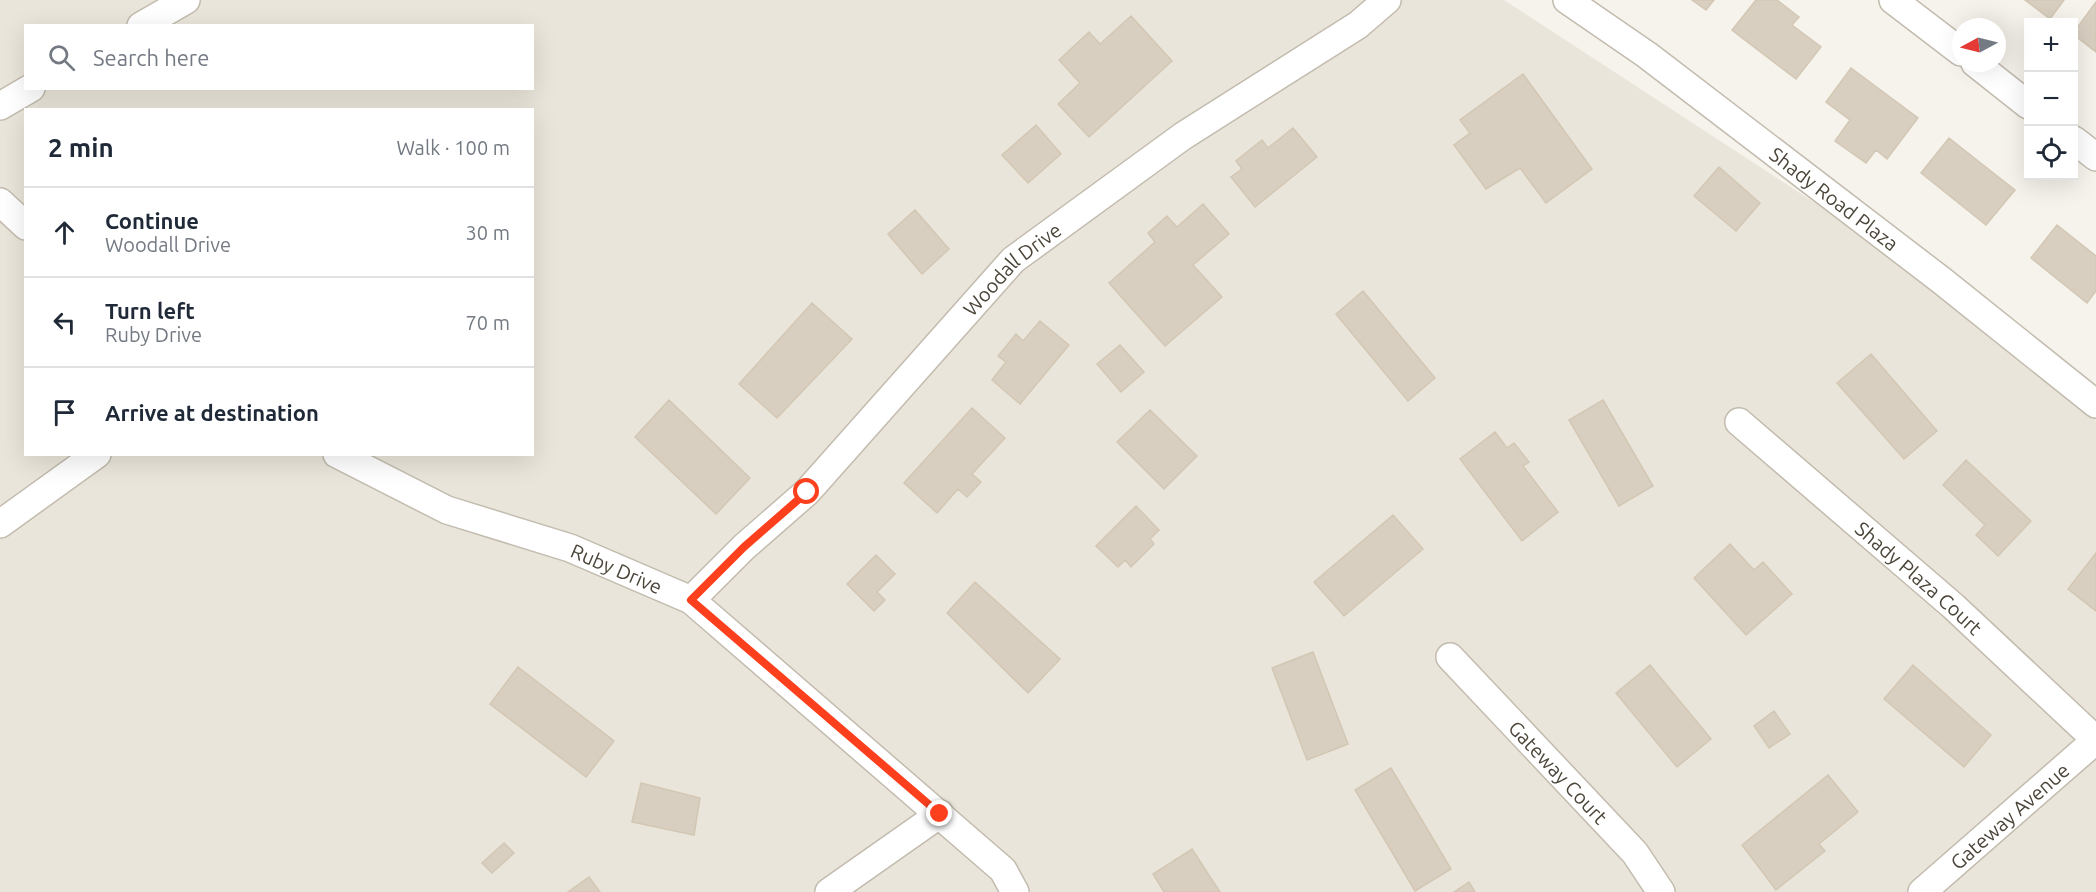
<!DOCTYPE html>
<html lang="en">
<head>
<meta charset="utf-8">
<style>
	:root { --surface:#fff; --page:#f2f2f3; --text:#1f2937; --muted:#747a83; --line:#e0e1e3 }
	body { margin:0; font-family:Ubuntu,sans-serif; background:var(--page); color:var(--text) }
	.controls { position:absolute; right:18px; top:18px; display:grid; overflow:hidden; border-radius:0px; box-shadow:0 6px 24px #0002 }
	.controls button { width:54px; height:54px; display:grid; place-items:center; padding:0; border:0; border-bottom:2px solid var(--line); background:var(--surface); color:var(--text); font:30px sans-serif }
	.compass { position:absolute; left:1952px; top:18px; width:54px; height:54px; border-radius:50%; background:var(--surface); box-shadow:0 6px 24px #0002; rotate:263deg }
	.stop { position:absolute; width:18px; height:18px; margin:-14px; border:4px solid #fc3f1d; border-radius:50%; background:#fff }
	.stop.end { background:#fc3f1d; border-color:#fff; box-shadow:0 2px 6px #0008 }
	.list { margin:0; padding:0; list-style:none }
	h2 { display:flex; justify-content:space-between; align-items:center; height:78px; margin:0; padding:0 24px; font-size:26px }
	h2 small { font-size:20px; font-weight:400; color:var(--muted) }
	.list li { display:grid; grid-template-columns:39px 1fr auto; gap:18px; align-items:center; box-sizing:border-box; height:90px; padding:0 24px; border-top:2px solid var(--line) }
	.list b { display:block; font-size:22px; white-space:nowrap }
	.list p { margin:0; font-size:20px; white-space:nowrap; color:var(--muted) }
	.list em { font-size:20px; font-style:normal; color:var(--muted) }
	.icon { flex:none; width:33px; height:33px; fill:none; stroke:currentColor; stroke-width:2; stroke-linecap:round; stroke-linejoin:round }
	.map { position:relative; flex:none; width:2096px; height:892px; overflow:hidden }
	.search { position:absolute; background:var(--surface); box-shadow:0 6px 24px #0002; left:24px; top:24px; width:510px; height:66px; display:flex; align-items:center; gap:15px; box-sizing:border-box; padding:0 21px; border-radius:0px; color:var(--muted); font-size:22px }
	.panel { position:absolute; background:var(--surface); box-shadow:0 6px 24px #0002; left:24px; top:108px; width:510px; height:348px; border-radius:0px }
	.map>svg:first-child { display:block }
</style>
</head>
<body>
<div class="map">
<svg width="2096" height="892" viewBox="0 0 2096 892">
	<rect width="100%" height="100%" fill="#f6f3ec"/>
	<path fill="#eae5da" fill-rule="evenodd" d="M0 0H1504L2096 386V892H0ZM26 26H532V88H26ZM26 110H532V454H26Z"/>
	<path fill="#d8cfc1" stroke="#d3c7b4" stroke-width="1.5" d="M1692 0H1714L1706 10Z
		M1756 0H1777L1799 17 1792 25 1821 47 1796 79 1732 30Z
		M2025 0H2064L2050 19Z
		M2096 2V52L2074 35V32Z
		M1131 16 1172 61 1089 137 1058 104 1080 83 1059 60 1089 32 1100 44Z
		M1851 68 1918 118 1887 159 1876 150 1866 163 1835 141 1850 120 1826 102Z
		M1523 74 1592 169 1546 203 1520 168 1486 189 1454 145 1470 133 1460 120Z
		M1036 125 1061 154 1028 183 1002 155Z
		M1293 128 1317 157 1255 207 1231 177 1242 169 1236 161 1262 140 1268 148Z
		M1949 138 2015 190 1986 225 1921 173Z
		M1719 167 1760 203 1736 231 1694 196Z
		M1203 204 1229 234 1193 265 1222 297 1165 346 1109 283 1155 242 1148 233 1167 216 1177 227Z
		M915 210 949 249 922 274 888 234Z
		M2057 225 2096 256V291L2087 303 2031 258Z
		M1363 291 1435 378 1408 401 1336 314Z
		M812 303 852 339 777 418 739 384Z
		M1040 321 1069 345 1020 404 992 380 1006 362 998 356 1016 334 1023 341Z
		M1120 345 1144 372 1121 392 1097 364Z
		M1871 354 1937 431 1904 459 1837 383Z
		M669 400 750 478 716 514 635 437Z
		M1603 400 1653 486 1619 506 1569 420Z
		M972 408 1005 438 972 474 981 482 967 497 958 489 937 513 904 483Z
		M1150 410 1197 456 1164 489 1117 442Z
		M1495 432 1507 448 1514 443 1529 462 1523 466 1558 512 1522 541 1460 459Z
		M1966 460 2031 521 1998 556 1976 535 1985 525 1943 485Z
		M1136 506 1159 530 1150 539 1154 544 1131 567 1125 560 1118 567 1096 546Z
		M1393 515 1423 549 1344 616 1314 582Z
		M1730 544 1754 570 1763 562 1792 594 1746 635 1694 578Z
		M2096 553V611L2068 589Z
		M876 555 895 574 877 592 885 600 874 611 847 584Z
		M975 582 1060 659 1028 693 947 613Z
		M1313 652 1348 744 1307 760 1272 668Z
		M1650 665 1711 739 1677 767 1616 693Z
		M1913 665 1991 735 1964 767 1884 699Z
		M518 667 614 741 586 777 490 704Z
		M1774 711 1790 734 1769 748 1754 726Z
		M1391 768 1451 869 1415 891 1355 790Z
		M1828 775 1858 812 1819 844 1825 851 1776 890 1742 845Z
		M641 783 700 798 694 835 632 822Z
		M504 843 514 853 492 873 482 863Z
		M1192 849 1220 892H1164L1153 874Z
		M589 877 600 892H568Z
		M1469 882 1475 892H1454Z"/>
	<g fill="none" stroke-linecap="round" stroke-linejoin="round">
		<g stroke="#c2bbae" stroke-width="30">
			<g id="street">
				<path id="s1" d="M1567 0 1647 55 1941 280 2096 404"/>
				<path d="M1893 0 1961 52"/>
				<path d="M141 26 186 0"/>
				<path d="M1975 63 2028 105"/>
				<path d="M0 106 31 88"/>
				<path d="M2074 140 2096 157"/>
				<path d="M0 202 26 226"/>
				<path id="s2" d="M1739 422 1953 606 2096 740"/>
				<path id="s3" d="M337 454 447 510 570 548 691 600 1003 870 1015 892"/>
				<path d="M0 524 97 454"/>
				<path id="s4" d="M691 600 744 547 807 492 1013 260 1183 136 1358 25 1387 0"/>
				<path id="s5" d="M1450 657 1635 853 1661 892"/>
				<path d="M829 892 940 814"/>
				<path id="s6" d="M1922 892 2096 740"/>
			</g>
		</g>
		<use href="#street" stroke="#fff" stroke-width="27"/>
	</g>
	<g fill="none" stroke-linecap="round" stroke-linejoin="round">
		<path stroke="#fc3f1d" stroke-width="8" d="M807 492 744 547 691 600 940 814"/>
	</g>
	<g text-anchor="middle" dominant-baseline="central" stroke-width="4.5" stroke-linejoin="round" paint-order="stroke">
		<g font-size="20" fill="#4b4439" stroke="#fff">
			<text stroke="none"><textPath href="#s1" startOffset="333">Shady Road Plaza</textPath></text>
			<text stroke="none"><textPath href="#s4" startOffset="462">Woodall Drive</textPath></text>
			<text stroke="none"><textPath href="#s3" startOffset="303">Ruby Drive</textPath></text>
			<text stroke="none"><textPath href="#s2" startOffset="238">Shady Plaza Court</textPath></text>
			<text stroke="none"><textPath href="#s5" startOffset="158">Gateway Court</textPath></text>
			<text stroke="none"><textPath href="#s6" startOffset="116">Gateway Avenue</textPath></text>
		</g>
	</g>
</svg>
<div class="controls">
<button>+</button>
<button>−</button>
<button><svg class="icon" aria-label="locate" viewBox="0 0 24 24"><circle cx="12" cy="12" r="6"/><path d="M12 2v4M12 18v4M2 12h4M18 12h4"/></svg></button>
</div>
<svg class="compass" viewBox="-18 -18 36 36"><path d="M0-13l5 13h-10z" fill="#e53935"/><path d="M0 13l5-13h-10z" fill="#747a83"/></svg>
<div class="stop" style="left:807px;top:492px"></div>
<div class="stop end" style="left:940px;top:814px"></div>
<div class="search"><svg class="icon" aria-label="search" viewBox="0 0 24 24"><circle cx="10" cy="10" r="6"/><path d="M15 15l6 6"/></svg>Search here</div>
<section class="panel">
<h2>2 min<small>Walk · 100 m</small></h2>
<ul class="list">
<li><svg class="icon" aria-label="ahead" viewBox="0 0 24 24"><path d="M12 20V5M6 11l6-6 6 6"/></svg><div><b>Continue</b><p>Woodall Drive</p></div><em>30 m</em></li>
<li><svg class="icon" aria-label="left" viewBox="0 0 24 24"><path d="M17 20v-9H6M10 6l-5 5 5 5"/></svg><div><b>Turn left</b><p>Ruby Drive</p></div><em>70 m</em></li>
<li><svg class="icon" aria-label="arrive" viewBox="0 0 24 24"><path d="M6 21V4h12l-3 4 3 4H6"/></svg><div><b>Arrive at destination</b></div></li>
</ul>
</section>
</div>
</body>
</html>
